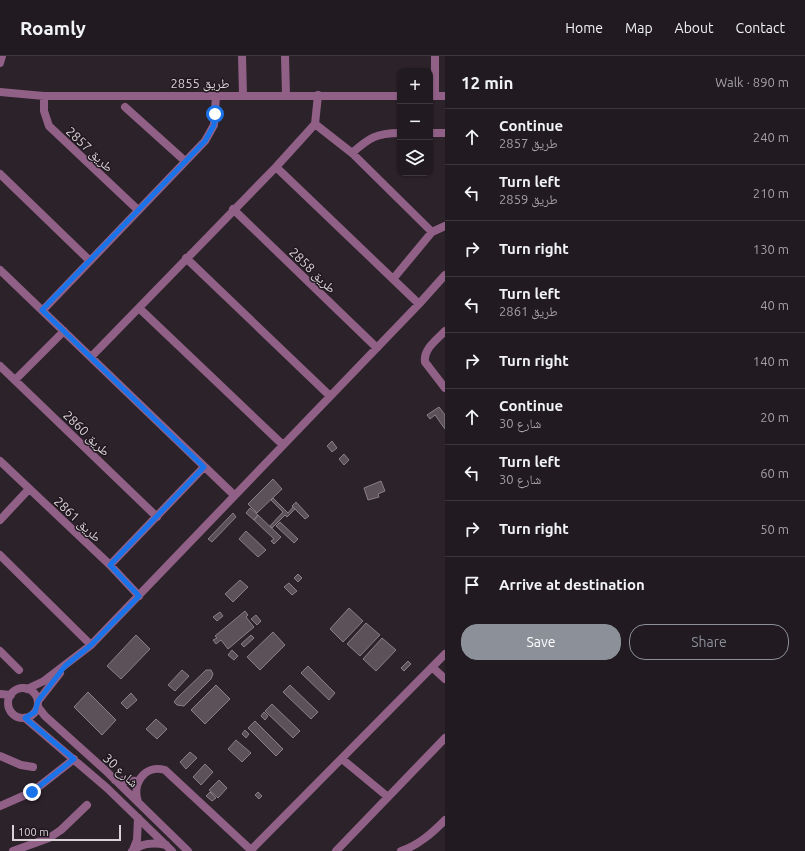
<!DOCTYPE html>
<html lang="en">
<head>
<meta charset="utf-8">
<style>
	:root { --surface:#211a20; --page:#2d272d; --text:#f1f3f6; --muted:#a2a1a5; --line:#3e383e; --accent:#8c9099 }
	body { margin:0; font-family:Ubuntu,"Noto Naskh Arabic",sans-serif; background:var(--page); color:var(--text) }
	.controls { position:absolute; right:12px; top:12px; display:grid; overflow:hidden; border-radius:8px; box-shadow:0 1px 3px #0004 }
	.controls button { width:36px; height:36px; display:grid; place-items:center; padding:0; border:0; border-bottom:1px solid var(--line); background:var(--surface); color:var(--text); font:20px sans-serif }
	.scale { position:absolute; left:12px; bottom:10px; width:109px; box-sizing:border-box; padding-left:4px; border:2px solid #d9d3d8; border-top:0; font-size:11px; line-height:14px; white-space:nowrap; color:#d9d3d8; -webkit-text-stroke:3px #221920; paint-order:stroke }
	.stop { position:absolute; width:12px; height:12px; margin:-9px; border:3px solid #1a73e8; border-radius:50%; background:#fff }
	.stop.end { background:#1a73e8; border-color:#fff; box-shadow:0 1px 4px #0008 }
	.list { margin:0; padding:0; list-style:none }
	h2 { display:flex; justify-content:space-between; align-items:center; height:52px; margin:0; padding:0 16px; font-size:17px }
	h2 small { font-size:13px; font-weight:400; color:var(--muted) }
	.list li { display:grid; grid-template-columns:26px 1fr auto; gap:12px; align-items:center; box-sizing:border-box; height:56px; padding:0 16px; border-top:1px solid var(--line) }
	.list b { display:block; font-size:15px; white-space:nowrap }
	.list p { margin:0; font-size:13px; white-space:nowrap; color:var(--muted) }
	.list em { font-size:13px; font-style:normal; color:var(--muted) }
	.actions { display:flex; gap:8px; padding:12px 16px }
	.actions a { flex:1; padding:9px 0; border:1px solid var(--accent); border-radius:16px; text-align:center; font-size:14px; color:var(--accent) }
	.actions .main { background:var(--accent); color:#fff }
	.icon { flex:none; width:22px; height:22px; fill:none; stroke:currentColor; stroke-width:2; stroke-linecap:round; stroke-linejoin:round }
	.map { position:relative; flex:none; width:445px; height:795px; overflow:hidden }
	header { display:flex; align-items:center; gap:24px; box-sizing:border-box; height:56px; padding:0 20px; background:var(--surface); border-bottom:1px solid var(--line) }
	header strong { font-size:19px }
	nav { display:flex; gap:22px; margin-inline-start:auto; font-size:14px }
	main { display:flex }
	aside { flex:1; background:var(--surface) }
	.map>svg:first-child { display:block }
</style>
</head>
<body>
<header>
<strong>Roamly</strong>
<nav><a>Home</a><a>Map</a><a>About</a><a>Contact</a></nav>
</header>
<main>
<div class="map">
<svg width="445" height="795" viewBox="0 0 445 795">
	<rect width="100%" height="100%" fill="#2c222a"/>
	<path fill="#5c5159" stroke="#8b7e87" d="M439 351 445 359V373L435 359 430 363 427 359Z
		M332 385 337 392 332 396 327 390Z
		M344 398 349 404 344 409 339 403Z
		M273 423 282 433 257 457 248 448Z
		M381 425 385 435 378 438 379 441 368 444 364 432Z
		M273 442 288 457 293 451 295 453 287 461 285 459 272 472 270 470 283 456 271 444Z
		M296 446 309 460 305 463 292 450Z
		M250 452 258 459 254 464 246 457Z
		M233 457 236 461 212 486 208 483Z
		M258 459 281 481 274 488 271 485 274 483 254 464Z
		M280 466 298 483 294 487 276 470Z
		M246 475 266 494 258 501 239 483Z
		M298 518 302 522 298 526 294 522Z
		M240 524 248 531 233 546 225 538Z
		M289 527 297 535 292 539 284 531Z
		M349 552 363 565 343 586 330 573Z
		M245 555 248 559 246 561 254 571 228 593 221 584 216 588 213 584 217 582 215 580Z
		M220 556 223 560 217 565 213 561Z
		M256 559 261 565 257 569 251 563Z
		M366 567 380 579 360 600 347 588Z
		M273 576 285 589 260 614 247 601Z
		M136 579 150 593 121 623 107 610Z
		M251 579 254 582 244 591 241 588Z
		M382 582 396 594 376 615 363 603Z
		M232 594 238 600 234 604 228 599Z
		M408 605 411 608 404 615 401 612Z
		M308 610 335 637 329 644 301 617Z
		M182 614 189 620 175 635 168 629Z
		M206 614H211L213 618 211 623 184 650 177 649 174 646 177 642Z
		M216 629 230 643 205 668 191 654Z
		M290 629 318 656 311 663 283 636Z
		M88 636 116 664 102 679 74 651Z
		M131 637 137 644 127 653 121 647Z
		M272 648 300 675 293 682 265 655Z
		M264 656 268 660 265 664 261 660Z
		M156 663 167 673 157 683 146 673Z
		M255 665 283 693 276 700 248 672Z
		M245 674 249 678 246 682 242 678Z
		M236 684 251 697 242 706 228 693Z
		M190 696 197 702 186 713 180 706Z
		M205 708 213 716 201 729 193 721Z
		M219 724 227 732 218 742 209 734Z
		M210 736 216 742 212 745 206 740Z
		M258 736 262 740 259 743 255 739Z"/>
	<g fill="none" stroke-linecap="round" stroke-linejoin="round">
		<path stroke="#916087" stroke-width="8" d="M242 0 243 39
			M285 0 286 39
			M435 0V40
			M0 7 2 0
			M0 36 44 40H400
			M44 40V55L49 70 138 154
			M431 40H445
			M125 51 185 105
			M315 68 352 97 432 176
			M430 77H445
			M352 97C369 82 376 77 400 77
			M276 111 419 248
			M0 118 89 204
			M233 153 377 292
			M186 202 330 340
			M0 214 234 439
			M393 223 432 176 445 170
			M139 252 283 389
			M43 254 205 85 214 69 216 40
			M445 275C437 284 423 293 425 306L445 332
			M91 301 276 111 315 68 318 39
			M0 310 157 461
			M15 324 64 275
			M0 405 110 509 139 540
			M0 464 29 433
			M0 499 91 589
			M110 509 204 411
			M0 595 19 614
			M432 611 445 623
			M8 647a15 15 0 1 1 30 0a15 15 0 1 1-30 0Z
			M27 633 44 625 91 589 419 248 445 219
			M0 638 11 639
			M38 645 60 617
			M38 651 45 660 105 714 188 795
			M25 662 107 732 172 795
			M0 700 21 709 33 711
			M342 703 388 741
			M115 724 138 725
			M138 746C132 728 144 708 165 714L252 795
			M0 750 32 736 74 703
			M133 794 137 784 138 762
			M251 794 445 598
			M13 795 49 782 61 774 87 749
			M132 795C142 787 153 786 166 789
			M336 795 445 682
			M401 795C419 789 432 777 445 764"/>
	</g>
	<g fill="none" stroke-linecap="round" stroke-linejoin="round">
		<path stroke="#1a73e8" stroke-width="5" d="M32 736 74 703 25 662 35 656 38 645 65 610 91 589 139 540 110 509 204 411 42 254 205 85 214 69 215 58"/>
	</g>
	<g text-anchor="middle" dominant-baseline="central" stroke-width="3" stroke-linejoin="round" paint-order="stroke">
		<g font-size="13" fill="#d9d3d8" stroke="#221920">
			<text x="200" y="27">طريق 2855</text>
			<text transform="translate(90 93) rotate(43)">طريق 2857</text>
			<text transform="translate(313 214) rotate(44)">طريق 2858</text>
			<text transform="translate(87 377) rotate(44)">طريق 2860</text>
			<text transform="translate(78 463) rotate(43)">طريق 2861</text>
			<text transform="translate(121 714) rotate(43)">شارع 30</text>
		</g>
	</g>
</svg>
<div class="controls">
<button>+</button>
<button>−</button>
<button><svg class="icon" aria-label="layers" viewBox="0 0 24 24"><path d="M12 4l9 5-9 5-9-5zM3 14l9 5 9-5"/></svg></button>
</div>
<div class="scale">100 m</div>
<div class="stop" style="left:215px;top:58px"></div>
<div class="stop end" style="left:32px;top:736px"></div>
</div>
<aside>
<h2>12 min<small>Walk · 890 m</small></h2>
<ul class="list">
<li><svg class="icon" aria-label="ahead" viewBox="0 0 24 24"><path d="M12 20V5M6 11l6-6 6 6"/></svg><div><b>Continue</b><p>طريق 2857</p></div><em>240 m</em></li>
<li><svg class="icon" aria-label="left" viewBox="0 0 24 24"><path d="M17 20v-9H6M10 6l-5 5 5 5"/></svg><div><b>Turn left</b><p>طريق 2859</p></div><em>210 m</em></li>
<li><svg class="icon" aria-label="right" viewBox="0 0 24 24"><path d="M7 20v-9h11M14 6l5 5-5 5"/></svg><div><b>Turn right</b></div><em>130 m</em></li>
<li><svg class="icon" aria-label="left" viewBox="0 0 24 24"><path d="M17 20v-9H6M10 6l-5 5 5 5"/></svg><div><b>Turn left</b><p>طريق 2861</p></div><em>40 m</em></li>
<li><svg class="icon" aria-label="right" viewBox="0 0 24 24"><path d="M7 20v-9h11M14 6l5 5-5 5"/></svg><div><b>Turn right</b></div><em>140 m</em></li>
<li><svg class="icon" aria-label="ahead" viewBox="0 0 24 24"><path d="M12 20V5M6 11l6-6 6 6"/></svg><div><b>Continue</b><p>شارع 30</p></div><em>20 m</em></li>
<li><svg class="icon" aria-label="left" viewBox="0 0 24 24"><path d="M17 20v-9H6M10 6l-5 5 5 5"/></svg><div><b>Turn left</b><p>شارع 30</p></div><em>60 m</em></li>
<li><svg class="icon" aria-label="right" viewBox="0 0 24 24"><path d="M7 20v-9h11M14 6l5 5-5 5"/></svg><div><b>Turn right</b></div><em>50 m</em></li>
<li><svg class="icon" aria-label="arrive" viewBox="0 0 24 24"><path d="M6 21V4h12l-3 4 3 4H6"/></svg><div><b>Arrive at destination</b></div></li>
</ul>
<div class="actions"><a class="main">Save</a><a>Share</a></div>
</aside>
</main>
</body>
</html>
